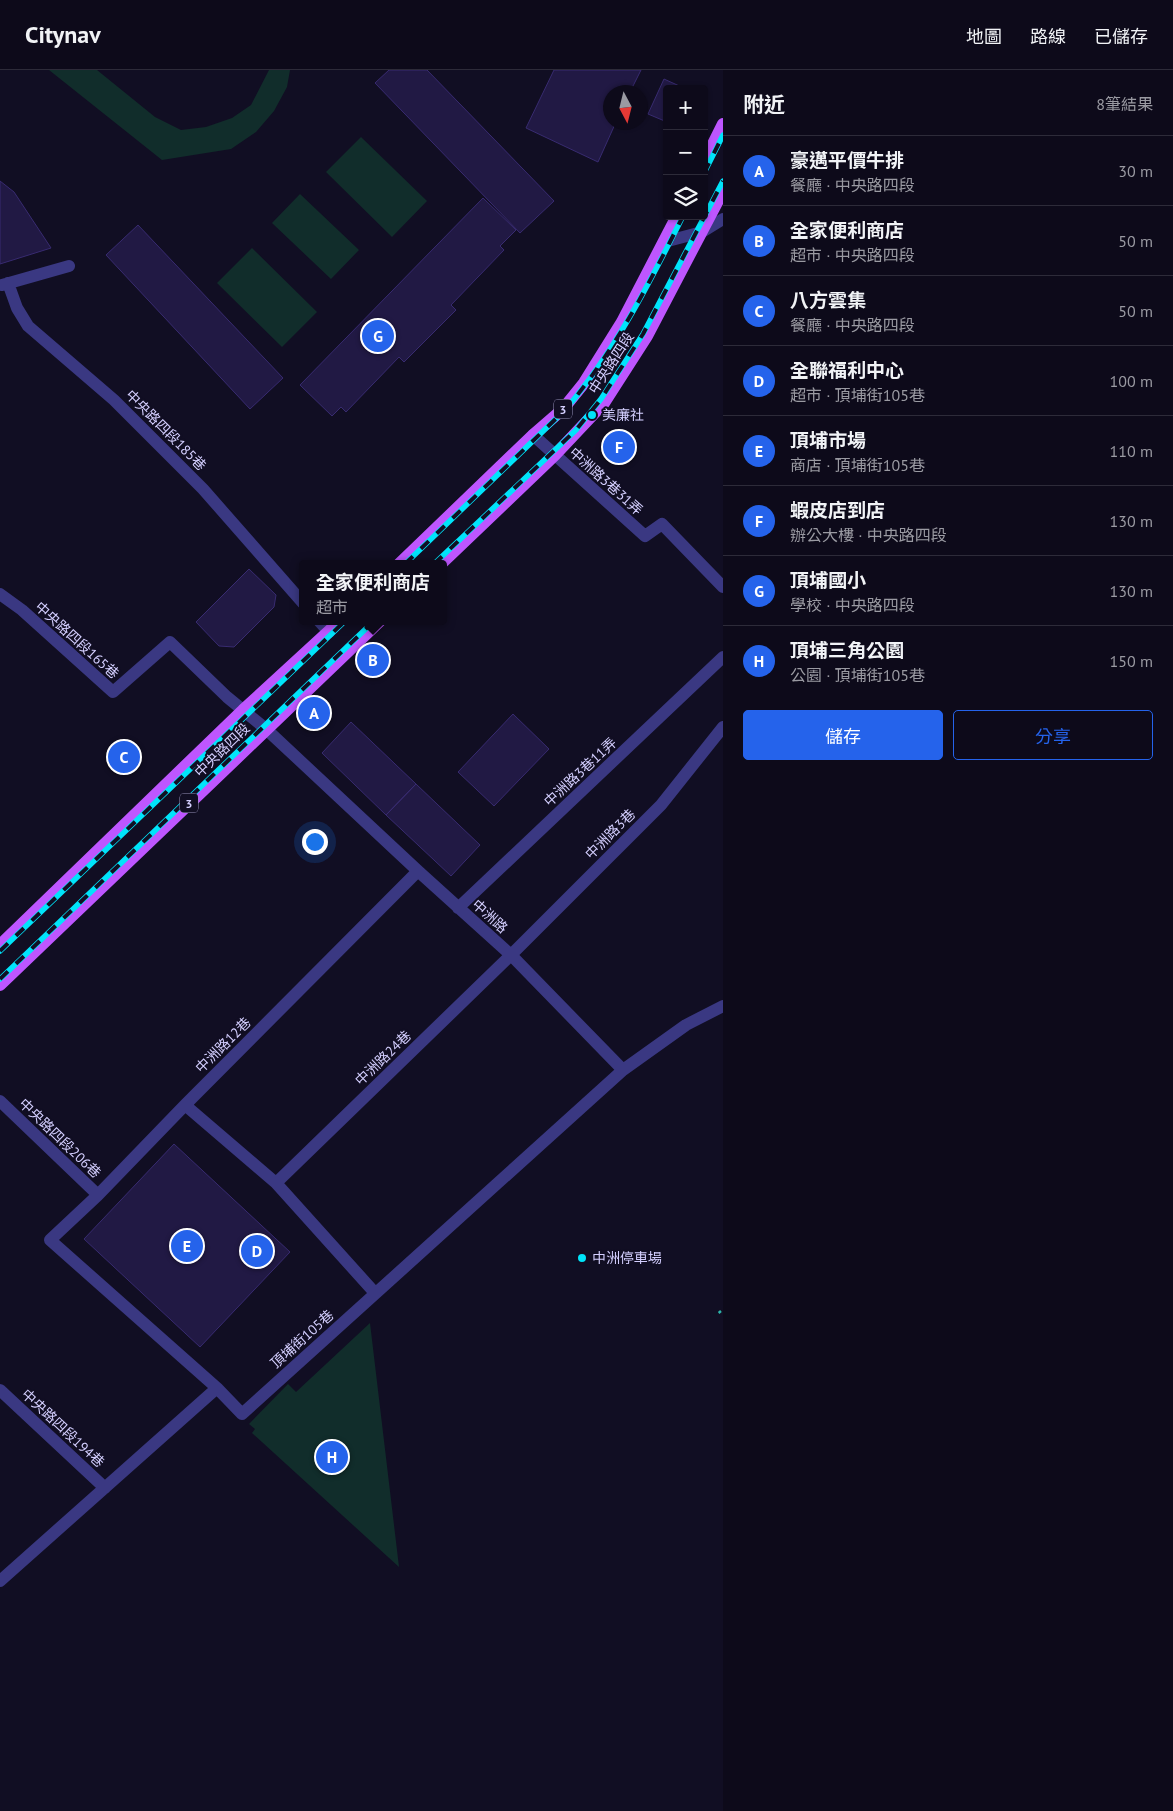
<!DOCTYPE html>
<html lang="zh-TW">
<head>
<meta charset="utf-8">
<style>
	:root { --surface:#0d0a1a; --page:#161323; --text:#f1f3f6; --muted:#9a9aa2; --line:#2d2b39; --accent:#2563eb }
	body { margin:0; font-family:"PT Sans","Noto Sans TC",sans-serif; background:var(--page); color:var(--text) }
	.controls { position:absolute; right:15px; top:15px; display:grid; overflow:hidden; border-radius:5px; box-shadow:0 1px 4px #0004 }
	.controls button { width:45px; height:45px; display:grid; place-items:center; padding:0; border:0; border-bottom:1px solid var(--line); background:var(--surface); color:var(--text); font:25px sans-serif }
	.compass { position:absolute; left:603px; top:15px; width:45px; height:45px; border-radius:50%; background:var(--surface); box-shadow:0 1px 4px #0004; rotate:173deg }
	.you { position:absolute; left:314px; top:771px; width:18px; height:18px; margin:-12px; border:4px solid #fff; border-radius:50%; background:#1a73e8; box-shadow:0 0 0 8px #1a73e833 }
	.badge { display:grid; place-items:center; width:32px; height:32px; border-radius:50%; background:var(--accent); color:#fff; font-size:16px; font-weight:700 }
	.pin { position:absolute; translate:-50% -50%; border:2px solid #fff; box-shadow:0 1px 5px #0006 }
	.popup { position:absolute; left:299px; top:490px; width:148px; height:65px; box-sizing:border-box; display:grid; place-content:center; border-radius:5px; background:var(--surface); filter:drop-shadow(0 1px 4px #0005); font-size:16px; white-space:nowrap; color:var(--muted) }
	.popup b { font-size:19px; color:var(--text) }
	.popup::after { content:''; position:absolute; left:50%; top:100%; margin-left:-10px; border:10px solid transparent; border-top-color:var(--surface) }
	.list { margin:0; padding:0; list-style:none }
	h2 { display:flex; justify-content:space-between; align-items:center; height:65px; margin:0; padding:0 20px; font-size:21px }
	h2 small { font-size:16px; font-weight:400; color:var(--muted) }
	.list li { display:grid; grid-template-columns:32px 1fr auto; gap:15px; align-items:center; box-sizing:border-box; height:70px; padding:0 20px; border-top:1px solid var(--line) }
	.list b { display:block; font-size:19px; white-space:nowrap }
	.list p { margin:0; font-size:16px; white-space:nowrap; color:var(--muted) }
	.list em { font-size:16px; font-style:normal; color:var(--muted) }
	.actions { display:flex; gap:10px; padding:15px 20px }
	.actions a { flex:1; padding:11px 0; border:1px solid var(--accent); border-radius:5px; text-align:center; font-size:18px; color:var(--accent) }
	.actions .main { background:var(--accent); color:#fff }
	.icon { flex:none; width:28px; height:28px; fill:none; stroke:currentColor; stroke-width:2; stroke-linecap:round; stroke-linejoin:round }
	.map { position:relative; flex:none; width:723px; height:1741px; overflow:hidden }
	header { display:flex; align-items:center; gap:30px; box-sizing:border-box; height:70px; padding:0 25px; background:var(--surface); border-bottom:1px solid var(--line) }
	header strong { font-size:24px }
	nav { display:flex; gap:28px; margin-inline-start:auto; font-size:18px }
	main { display:flex }
	aside { flex:1; background:var(--surface) }
	.map>svg:first-child { display:block }
</style>
</head>
<body>
<header>
<strong>Citynav</strong>
<nav><a>地圖</a><a>路線</a><a>已儲存</a></nav>
</header>
<main>
<div class="map">
<svg width="723" height="1741" viewBox="0 0 723 1741">
	<rect width="100%" height="100%" fill="#110e23"/>
	<path fill="#112d2b" d="M49 0H97L155 47 181 60 206 57 232 48 251 35 269 0H290L287 17 274 41 256 62 231 79 162 90Z
		M361 67 427 131 392 167 326 102Z
		M300 124 359 180 331 209 272 153Z
		M252 178 317 242 282 277 217 213Z
		M370 1253 399 1497 252 1363 255 1359 249 1354 288 1314 296 1322Z"/>
	<path fill="#211944" stroke="#382b70" d="M389 0H427L554 131 520 163 375 13Z
		M554 0H641L630 22H610V52H616L598 92 526 58Z
		M664 9 686 19H667V52L648 44Z
		M0 111 14 122 51 178 0 194Z
		M483 128 516 160 500 176 504 180 451 235 456 240 404 292 399 287 346 342 341 337 332 346 300 315Z
		M138 155 283 308 250 339 106 185Z
		M249 499 276 525 274 537 234 577 219 576 196 552Z
		M513 644 549 679 494 736 458 702Z
		M351 652 416 714 386 745 322 683Z
		M416 714 480 775 451 806 386 745Z
		M174 1074 290 1182 200 1277 84 1169Z"/>
	<g fill="none" stroke-linecap="round" stroke-linejoin="round">
		<path stroke="#2db5ab" stroke-width="3" stroke-dasharray="2.5 4" stroke-linecap="butt" d="M719 1241 723 1246"/>
		<path stroke="#3a3882" stroke-width="12" d="M664 172 702 162 723 149
			M8 213 17 238 28 256 114 330 203 419 303 533
			M2 215 69 196
			M533 365 645 466 662 454 723 517
			M0 524 22 540 113 622 170 572 227 627 266 659 418 801 511 885 623 1000 686 955 723 936
			M319 551 329 562
			M458 838 723 587
			M0 1031 98 1125
			M185 1035 276 1113 375 1223
			M276 1113 511 885 661 735 723 657
			M217 1318 50 1170 98 1125 185 1035 418 801
			M0 1320 105 1418
			M0 1511 217 1318 242 1344 623 1000"/>
		<path stroke="#be56ff" stroke-width="12" d="M704 92 723 54
			M399 494 533 365 563 339 584 313 622 252 677 146
			M441 494 555 385 604 333 647 266 723 121
			M0 875 243 640 340 551
			M0 915 380 551"/>
		<g stroke="#00e4fa" stroke-width="5.5">
			<path id="rail" d="M704 103 723 65
				M405 494 565 340C614 283 649 214 683 146
				M434 494 576 360 601 329 643 264 723 111
				M0 881 345 551
				M0 909 374 551"/>
		</g>
		<use href="#rail" stroke="#110e23" stroke-width="4" stroke-dasharray="11" stroke-linecap="butt"/>
	</g>
	<g fill="#00e4fa" stroke="#110e23" stroke-width="2">
		<circle cx="592" cy="345" r="5"/>
		<circle cx="582" cy="1188" r="5"/>
	</g>
	<g text-anchor="middle" dominant-baseline="central" stroke-width="4" stroke-linejoin="round" paint-order="stroke">
		<g fill="#110e23" stroke="#9a95bd" stroke-width="1">
			<rect x="554" y="329.5" width="18" height="19" rx="4"/>
			<rect x="180" y="723.5" width="18" height="19" rx="4"/>
		</g>
		<g font-size="12" font-weight="bold" fill="#d4cfff">
			<text x="563" y="339">3</text>
			<text x="189" y="733">3</text>
		</g>
		<g font-size="14" fill="#d4cfff" stroke="#110e23">
			<text transform="translate(611 293) rotate(-57)">中央路四段</text>
			<text transform="translate(166 360) rotate(45)">中央路四段185巷</text>
			<text transform="translate(606 411) rotate(42)">中洲路3巷31弄</text>
			<text transform="translate(77 570) rotate(42)">中央路四段165巷</text>
			<text transform="translate(222 680) rotate(-44)">中央路四段</text>
			<text transform="translate(580 702) rotate(-43)">中洲路3巷11弄</text>
			<text transform="translate(610 764) rotate(-45)">中洲路3巷</text>
			<text transform="translate(490 846) rotate(42)">中洲路</text>
			<text transform="translate(223 975) rotate(-45)">中洲路12巷</text>
			<text transform="translate(383 988) rotate(-44)">中洲路24巷</text>
			<text transform="translate(60 1068) rotate(44)">中央路四段206巷</text>
			<text transform="translate(302 1269) rotate(-42)">頂埔街105巷</text>
			<text transform="translate(63 1358) rotate(43)">中央路四段194巷</text>
		</g>
		<g font-size="14" fill="#d4cfff" stroke="#110e23" text-anchor="start">
			<text x="602" y="345">美廉社</text>
			<text x="592" y="1188">中洲停車場</text>
		</g>
	</g>
</svg>
<div class="controls">
<button>+</button>
<button>−</button>
<button><svg class="icon" aria-label="layers" viewBox="0 0 24 24"><path d="M12 4l9 5-9 5-9-5zM3 14l9 5 9-5"/></svg></button>
</div>
<svg class="compass" viewBox="-18 -18 36 36"><path d="M0-13l5 13h-10z" fill="#e53935"/><path d="M0 13l5-13h-10z" fill="#9a9aa2"/></svg>
<div class="you"></div>
<div class="pin badge" style="left:314px;top:643px">A</div>
<div class="pin badge" style="left:373px;top:590px">B</div>
<div class="popup"><b>全家便利商店</b>超市</div>
<div class="pin badge" style="left:124px;top:687px">C</div>
<div class="pin badge" style="left:257px;top:1181px">D</div>
<div class="pin badge" style="left:187px;top:1176px">E</div>
<div class="pin badge" style="left:619px;top:377px">F</div>
<div class="pin badge" style="left:378px;top:266px">G</div>
<div class="pin badge" style="left:332px;top:1387px">H</div>
</div>
<aside>
<h2>附近<small>8筆結果</small></h2>
<ul class="list">
<li><span class="badge">A</span><div><b>豪邁平價牛排</b><p>餐廳 · 中央路四段</p></div><em>30 m</em></li>
<li><span class="badge">B</span><div><b>全家便利商店</b><p>超市 · 中央路四段</p></div><em>50 m</em></li>
<li><span class="badge">C</span><div><b>八方雲集</b><p>餐廳 · 中央路四段</p></div><em>50 m</em></li>
<li><span class="badge">D</span><div><b>全聯福利中心</b><p>超市 · 頂埔街105巷</p></div><em>100 m</em></li>
<li><span class="badge">E</span><div><b>頂埔市場</b><p>商店 · 頂埔街105巷</p></div><em>110 m</em></li>
<li><span class="badge">F</span><div><b>蝦皮店到店</b><p>辦公大樓 · 中央路四段</p></div><em>130 m</em></li>
<li><span class="badge">G</span><div><b>頂埔國小</b><p>學校 · 中央路四段</p></div><em>130 m</em></li>
<li><span class="badge">H</span><div><b>頂埔三角公園</b><p>公園 · 頂埔街105巷</p></div><em>150 m</em></li>
</ul>
<div class="actions"><a class="main">儲存</a><a>分享</a></div>
</aside>
</main>
</body>
</html>
